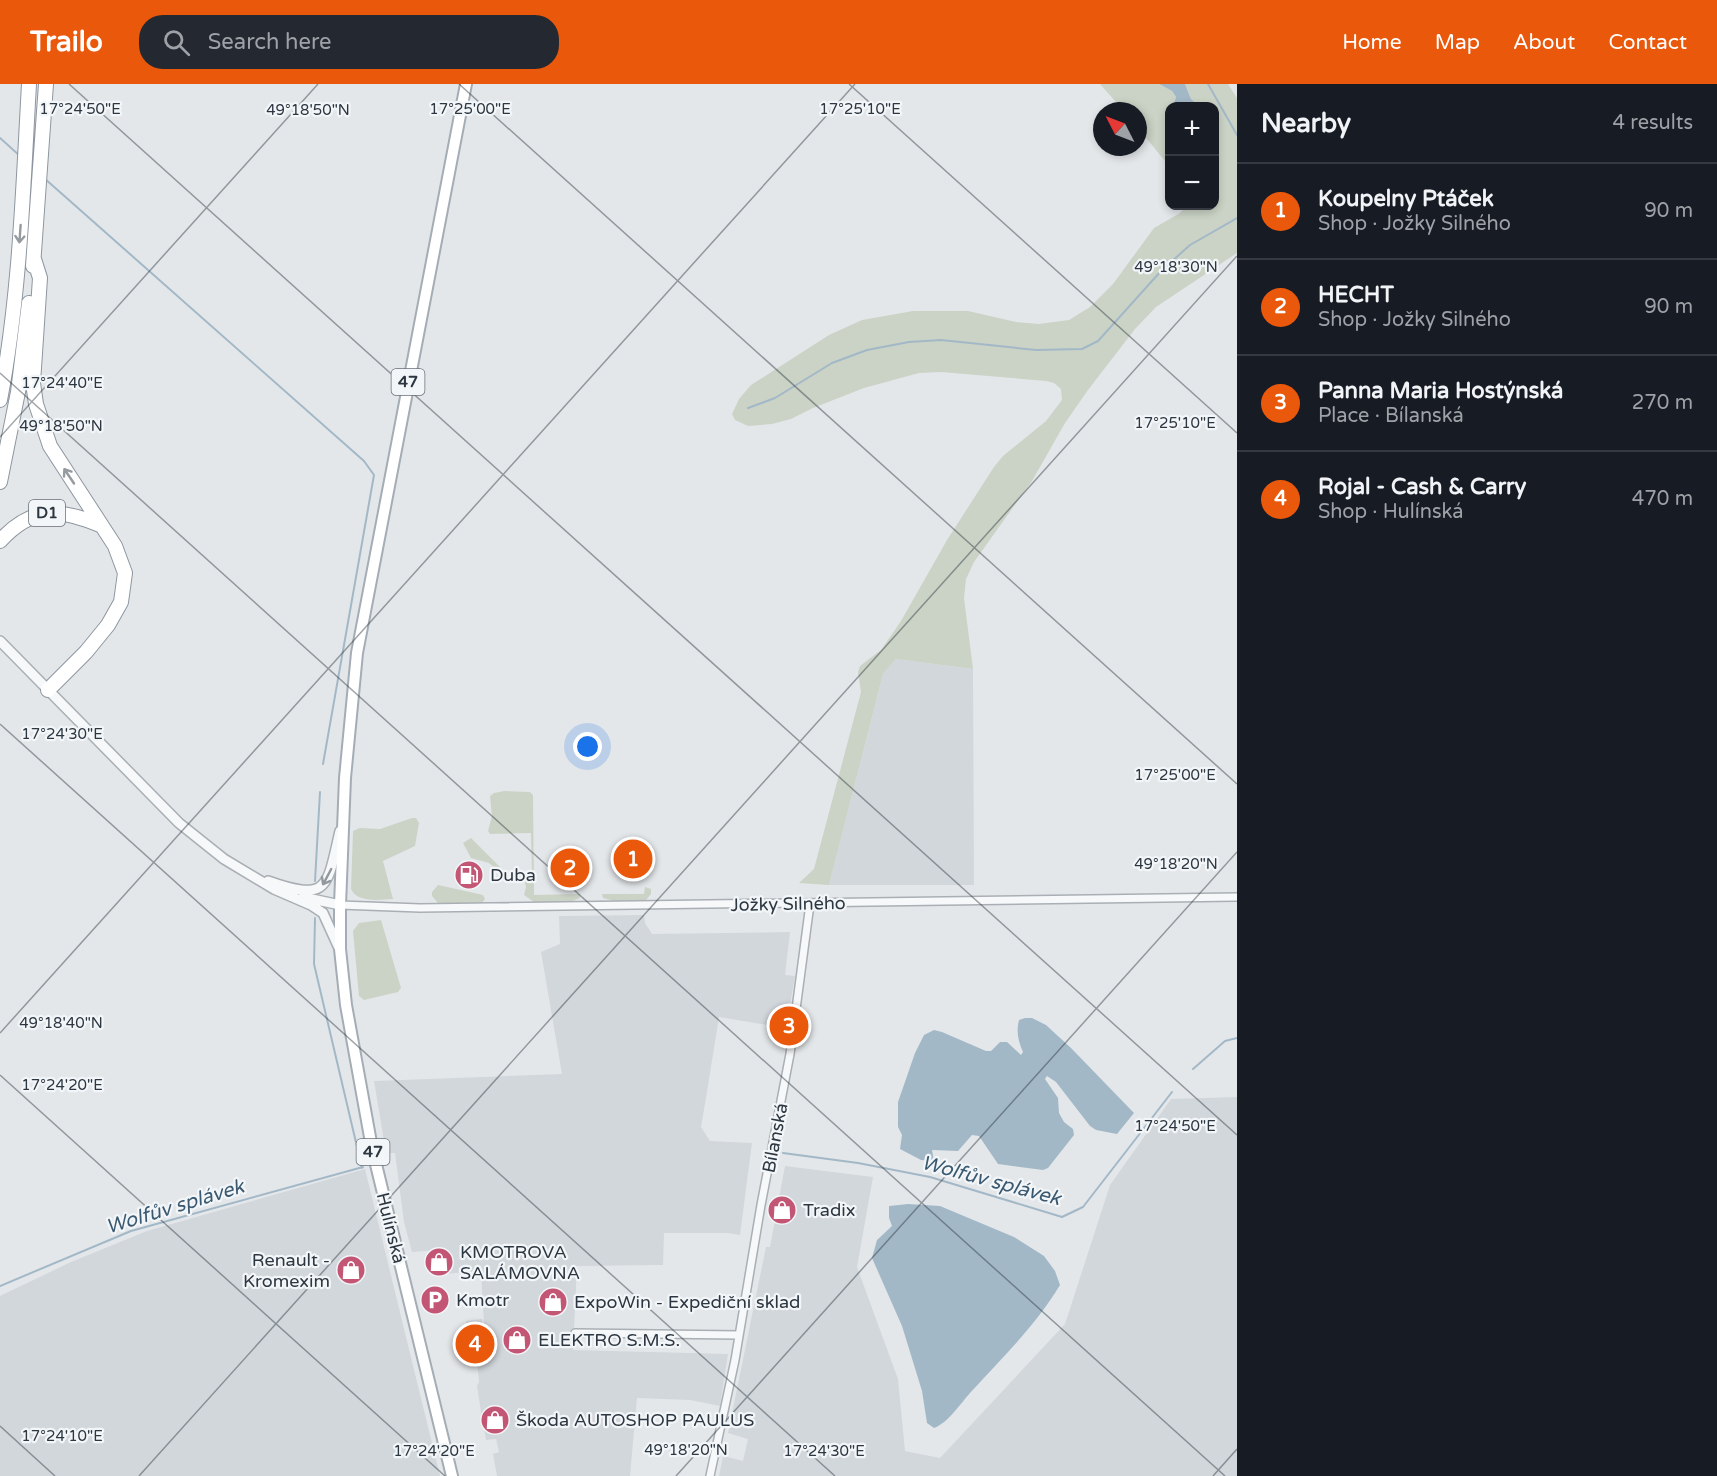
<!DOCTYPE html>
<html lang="en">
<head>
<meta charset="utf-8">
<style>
	:root { --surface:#171b24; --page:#242831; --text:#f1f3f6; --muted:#9ea1a6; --line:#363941; --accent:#ea580c }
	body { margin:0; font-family:"Varela Round",sans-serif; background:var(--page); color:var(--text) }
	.controls { position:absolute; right:18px; top:18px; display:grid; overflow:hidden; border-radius:12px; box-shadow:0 3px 9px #0003 }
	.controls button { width:54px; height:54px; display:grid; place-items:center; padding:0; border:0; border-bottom:2px solid var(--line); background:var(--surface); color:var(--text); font:30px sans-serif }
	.compass { position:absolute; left:1093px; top:18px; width:54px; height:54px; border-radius:50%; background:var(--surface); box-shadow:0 3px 9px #0003; rotate:312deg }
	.you { position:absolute; left:588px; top:663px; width:21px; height:21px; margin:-15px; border:4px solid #fff; border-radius:50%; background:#1a73e8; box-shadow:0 0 0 9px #1a73e833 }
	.badge { display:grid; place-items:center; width:39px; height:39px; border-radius:50%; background:var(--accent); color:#fff; font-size:20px; font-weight:700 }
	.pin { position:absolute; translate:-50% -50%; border:3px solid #fff; box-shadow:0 2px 6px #0006 }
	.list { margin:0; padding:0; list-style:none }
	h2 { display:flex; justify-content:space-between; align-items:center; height:78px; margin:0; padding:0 24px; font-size:26px }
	h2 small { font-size:20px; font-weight:400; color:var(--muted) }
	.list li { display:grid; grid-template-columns:39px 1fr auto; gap:18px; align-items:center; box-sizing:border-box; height:96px; padding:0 24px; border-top:2px solid var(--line) }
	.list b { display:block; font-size:22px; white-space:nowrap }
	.list p { margin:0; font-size:20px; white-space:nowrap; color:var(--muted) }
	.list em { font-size:20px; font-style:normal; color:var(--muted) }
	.icon { flex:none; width:33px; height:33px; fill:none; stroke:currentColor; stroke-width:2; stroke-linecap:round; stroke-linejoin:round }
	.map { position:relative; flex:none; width:1237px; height:1392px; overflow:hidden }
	header { display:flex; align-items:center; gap:36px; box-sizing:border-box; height:84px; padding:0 30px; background:var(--accent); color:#fff }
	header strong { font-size:28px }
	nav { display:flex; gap:33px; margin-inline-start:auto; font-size:21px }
	.search { width:420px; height:54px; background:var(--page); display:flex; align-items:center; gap:15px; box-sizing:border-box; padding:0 21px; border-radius:24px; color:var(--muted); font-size:22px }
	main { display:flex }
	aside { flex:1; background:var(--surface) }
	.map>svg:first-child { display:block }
</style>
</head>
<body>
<header>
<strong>Trailo</strong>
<div class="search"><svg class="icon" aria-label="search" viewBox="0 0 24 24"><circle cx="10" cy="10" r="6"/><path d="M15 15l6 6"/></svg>Search here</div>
<nav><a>Home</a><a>Map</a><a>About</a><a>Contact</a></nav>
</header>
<main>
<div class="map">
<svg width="1237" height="1392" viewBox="0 0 1237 1392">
	<rect width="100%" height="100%" fill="#e4e7ea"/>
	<path fill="#d2d7dc" d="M896 575 973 585 974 801H829L883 590Z
		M644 831 645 839 652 850 790 848 785 891 795 892 786 944 719 933 706 1014 701 1043 710 1057 752 1059 740 1151 727 1149H664L663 1181 577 1182 573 1266 728 1270 720 1322 690 1316 637 1314 630 1392H497L493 1370 499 1368 496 1355 486 1356 483 1339H481L480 1334H482L477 1302 479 1298 476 1267 468 1268 466 1237 482 1235V1241H484L481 1187 442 1190V1174H439L438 1166 412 1168 404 1138 395 1069H386L374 997 562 990 541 868 560 860 559 832Z
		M1237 1013V1392H719L723 1372 743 1377 748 1355 728 1349 766 1163H770L785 1082 873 1093 857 1183 898 1295 905 1367 940 1374 1065 1240 1110 1101 1171 1015Z
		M365 1085 440 1392H0V1212L71 1178 147 1147Z"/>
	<path fill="#cbd3c6" d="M1100 0H1159L1172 7 1176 13 1173 22H1170L1169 82 1138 44V27H1124Z
		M1185 0H1228L1237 14V169L1156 223 1135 245 1088 306 1065 339 1032 397 974 478 966 495 964 514 973 585 896 575 883 590 829 801 799 799 814 785 861 608 858 588 860 582 881 566 901 537 947 456 994 383 1003 372 1046 337 1062 316 1061 305 1054 299 1046 297 941 288 919 289 864 304 813 324 791 335 772 340 748 342 735 336 732 330 739 315 751 301 829 251 862 236 913 227H968L1016 238 1039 240 1069 236 1090 223 1113 200 1154 144 1180 129 1186 122H1214V22H1199L1191 15Z
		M504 707 530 708 533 711 534 811 580 810V814L570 818H534L524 811 526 803 524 795 532 790 531 749 490 750 488 747 492 732 490 712 494 709Z
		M412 734H416L419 739 415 762 383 777 393 815C380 816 357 819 351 805L353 747 360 744 380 745Z
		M471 754 508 791 506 796 501 792 505 788 500 783 496 785 489 779 471 774 463 759Z
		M438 801 483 811 485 815 482 819H438L432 812V808Z
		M645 803 651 805V810L646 816 614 817 603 814 602 810H644Z
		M381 836 401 904 398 908 364 916 359 912 353 847 359 839Z"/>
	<path fill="#a3b8c7" d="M1159 0H1185L1191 15 1199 22H1173L1176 13 1172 7Z
		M1025 934H1032L1046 941 1071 964 1134 1029 1117 1050 1096 1046 1090 1042 1056 998 1047 992 1045 995 1058 1014 1059 1029 1064 1038 1073 1045 1074 1051 1048 1084 1043 1086 998 1080 979 1052 972 1051 958 1067 932 1066 934 1077 921 1076 900 1065 902 1051 898 1043V1018L915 969 924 951 934 946 942 948 986 967H991L1000 958H1007L1021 971 1023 968C1018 957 1016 947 1019 936Z
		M908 1120 940 1122 1014 1153 1044 1172 1055 1187 1060 1201C1036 1241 1002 1274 970 1309 960 1320 948 1339 934 1344L927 1339 922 1307 902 1242 872 1174 877 1156 892 1142 889 1134V1122Z"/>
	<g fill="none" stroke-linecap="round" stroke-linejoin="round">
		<path stroke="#a3b8c7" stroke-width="2" d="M1208 0 1237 51
			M0 54 20 72
			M44 94 364 377 374 391 323 680
			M748 324 775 314 832 279 867 266 909 258 941 256 1036 266 1082 265 1098 257 1161 187 1190 161 1237 134
			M315 797 320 708
			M315 834 314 880 362 1084
			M1193 985 1225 957 1237 954
			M783 1069 858 1079 930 1093 1062 1133 1083 1123 1172 1008
			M0 1202 131 1147 363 1083"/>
		<g stroke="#a9afb4" stroke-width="10">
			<path id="minor" d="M340 821 420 824 1237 813
				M575 1249 739 1251
				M710 1392 735 1276 761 1121 790 970 810 820"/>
		</g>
		<g stroke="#a9afb4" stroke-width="12">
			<path id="tertiary" d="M0 557 179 739 224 775 274 805 311 821 323 829 338 862
				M268 797C330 819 327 802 340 747
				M303 813 340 821"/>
		</g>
		<g stroke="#a4adb5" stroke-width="14">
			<path id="primary" d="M452 1392 372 1064 346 921 340 865V821L345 694 357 569 466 0"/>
		</g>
		<g stroke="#8d96a0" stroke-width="16">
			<path id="motorway" d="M34 175 40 194 33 299 36 320 50 362 115 462 125 489 121 518 108 541 86 568 48 606
				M33 182 46 0
				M0 316C20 212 23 105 29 0
				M0 398 18 308 29 219
				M0 457C32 422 59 424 100 441"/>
		</g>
		<use href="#minor" stroke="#f6f8f9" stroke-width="7"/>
		<use href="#tertiary" stroke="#f6f8f9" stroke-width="9"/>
		<use href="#primary" stroke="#fff" stroke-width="10"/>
		<use href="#motorway" stroke="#fff" stroke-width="14"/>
	</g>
	<defs><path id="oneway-shaft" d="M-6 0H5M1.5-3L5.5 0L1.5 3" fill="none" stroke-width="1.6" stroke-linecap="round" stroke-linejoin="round" transform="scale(1.5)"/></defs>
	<g stroke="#969ba0">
		<use href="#oneway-shaft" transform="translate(20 150) rotate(94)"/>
		<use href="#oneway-shaft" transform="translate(69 392) rotate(-124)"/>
	</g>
	<use stroke="#92989d" href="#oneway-shaft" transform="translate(327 793) rotate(118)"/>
	<path fill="none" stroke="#2d3741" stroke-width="1.5" stroke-opacity="0.45" d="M69 0 1237 1051M459 0 1237 700M849 0 1237 349M0 289 1225 1392M0 353 318 0M0 640 835 1392M0 949 855 0M0 991 445 1392M0 1342 55 1392M139 1392 1237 172M676 1392 1237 768M1213 1392 1237 1365"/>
	<defs>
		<g id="fuel-disc" transform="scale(1.5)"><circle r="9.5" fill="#c25674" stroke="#f3f6f8"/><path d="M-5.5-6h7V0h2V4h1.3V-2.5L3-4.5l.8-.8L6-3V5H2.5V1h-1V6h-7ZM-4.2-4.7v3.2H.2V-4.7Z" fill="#fff"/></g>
		<g id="shop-disc" transform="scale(1.5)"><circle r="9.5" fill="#c25674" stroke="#f3f6f8"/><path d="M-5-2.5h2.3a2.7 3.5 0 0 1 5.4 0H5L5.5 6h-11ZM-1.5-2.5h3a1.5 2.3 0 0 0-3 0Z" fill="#fff"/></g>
		<g id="parking-disc" transform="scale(1.5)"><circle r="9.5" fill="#c25674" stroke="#f3f6f8"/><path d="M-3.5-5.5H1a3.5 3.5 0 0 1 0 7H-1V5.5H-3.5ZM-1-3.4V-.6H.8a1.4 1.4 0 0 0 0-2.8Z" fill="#fff"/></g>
	</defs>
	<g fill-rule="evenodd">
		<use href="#fuel-disc" x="469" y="791"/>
		<use href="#shop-disc" x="782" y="1126"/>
		<use href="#shop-disc" x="439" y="1178"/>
		<use href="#shop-disc" x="351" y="1186"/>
		<use href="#parking-disc" x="435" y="1216"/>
		<use href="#shop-disc" x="553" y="1218"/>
		<use href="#shop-disc" x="517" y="1256"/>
		<use href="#shop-disc" x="495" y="1336"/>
	</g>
	<g text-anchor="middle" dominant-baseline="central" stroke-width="4.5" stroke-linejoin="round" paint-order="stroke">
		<g fill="#f3f6f8" stroke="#687078" stroke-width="1.5">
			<rect x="391.5" y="285" width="33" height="26" rx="4.5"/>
			<rect x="29" y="416" width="36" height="26" rx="4.5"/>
			<rect x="356.5" y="1055" width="33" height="26" rx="4.5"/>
		</g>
		<g font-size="16" font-weight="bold" fill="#2d3741">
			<text x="408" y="298">47</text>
			<text x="47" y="429">D1</text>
			<text x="373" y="1068">47</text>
		</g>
		<g font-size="18" fill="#2d3741" stroke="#f3f6f8" text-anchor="start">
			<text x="490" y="791">Duba</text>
			<text x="803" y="1126">Tradix</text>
			<text x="460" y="1168">KMOTROVA<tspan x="460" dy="21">SALÁMOVNA</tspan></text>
			<text x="330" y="1176" text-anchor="end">Renault -<tspan x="330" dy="21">Kromexim</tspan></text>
			<text x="456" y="1216">Kmotr</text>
			<text x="574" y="1218">ExpoWin - Expediční sklad</text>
			<text x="538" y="1256">ELEKTRO S.M.S.</text>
			<text x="516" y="1336">Škoda AUTOSHOP PAULUS</text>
		</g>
		<g font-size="18" fill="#2d3741" stroke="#f3f6f8">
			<text transform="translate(788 820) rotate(-1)">Jožky Silného</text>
			<text transform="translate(775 1054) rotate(-79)">Bílanská</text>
			<text transform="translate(391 1144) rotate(76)">Hulínská</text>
		</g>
		<g font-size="20" font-style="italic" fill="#3b5a71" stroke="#f3f6f8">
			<text transform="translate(991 1097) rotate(15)">Wolfův splávek</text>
			<text transform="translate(175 1123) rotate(-17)">Wolfův splávek</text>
		</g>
	</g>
	<g font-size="15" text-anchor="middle" fill="#2d3741" stroke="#f3f6f8" stroke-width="4.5" stroke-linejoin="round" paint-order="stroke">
		<text x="80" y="30">17°24'50"E</text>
		<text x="470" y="30">17°25'00"E</text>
		<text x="860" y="30">17°25'10"E</text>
		<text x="308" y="31">49°18'50"N</text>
		<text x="1176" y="188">49°18'30"N</text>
		<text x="62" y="304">17°24'40"E</text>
		<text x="1175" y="344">17°25'10"E</text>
		<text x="61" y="347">49°18'50"N</text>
		<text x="62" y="655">17°24'30"E</text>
		<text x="1175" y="696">17°25'00"E</text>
		<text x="1176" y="785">49°18'20"N</text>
		<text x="61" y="944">49°18'40"N</text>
		<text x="62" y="1006">17°24'20"E</text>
		<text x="1175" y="1047">17°24'50"E</text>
		<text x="62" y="1357">17°24'10"E</text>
		<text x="686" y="1371">49°18'20"N</text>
		<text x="434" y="1372">17°24'20"E</text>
		<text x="824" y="1372">17°24'30"E</text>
	</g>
</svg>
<div class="controls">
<button>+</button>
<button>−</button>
</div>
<svg class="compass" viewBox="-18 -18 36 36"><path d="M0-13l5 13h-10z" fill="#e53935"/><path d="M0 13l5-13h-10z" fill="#9ea1a6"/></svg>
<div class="you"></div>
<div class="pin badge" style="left:633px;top:775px">1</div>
<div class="pin badge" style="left:570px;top:784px">2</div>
<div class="pin badge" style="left:789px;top:942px">3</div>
<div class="pin badge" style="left:475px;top:1260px">4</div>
</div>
<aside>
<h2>Nearby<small>4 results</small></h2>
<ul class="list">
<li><span class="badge">1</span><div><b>Koupelny Ptáček</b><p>Shop · Jožky Silného</p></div><em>90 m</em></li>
<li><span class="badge">2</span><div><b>HECHT</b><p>Shop · Jožky Silného</p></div><em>90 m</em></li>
<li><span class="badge">3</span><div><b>Panna Maria Hostýnská</b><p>Place · Bílanská</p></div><em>270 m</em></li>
<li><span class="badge">4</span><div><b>Rojal - Cash &amp; Carry</b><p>Shop · Hulínská</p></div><em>470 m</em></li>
</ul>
</aside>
</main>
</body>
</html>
